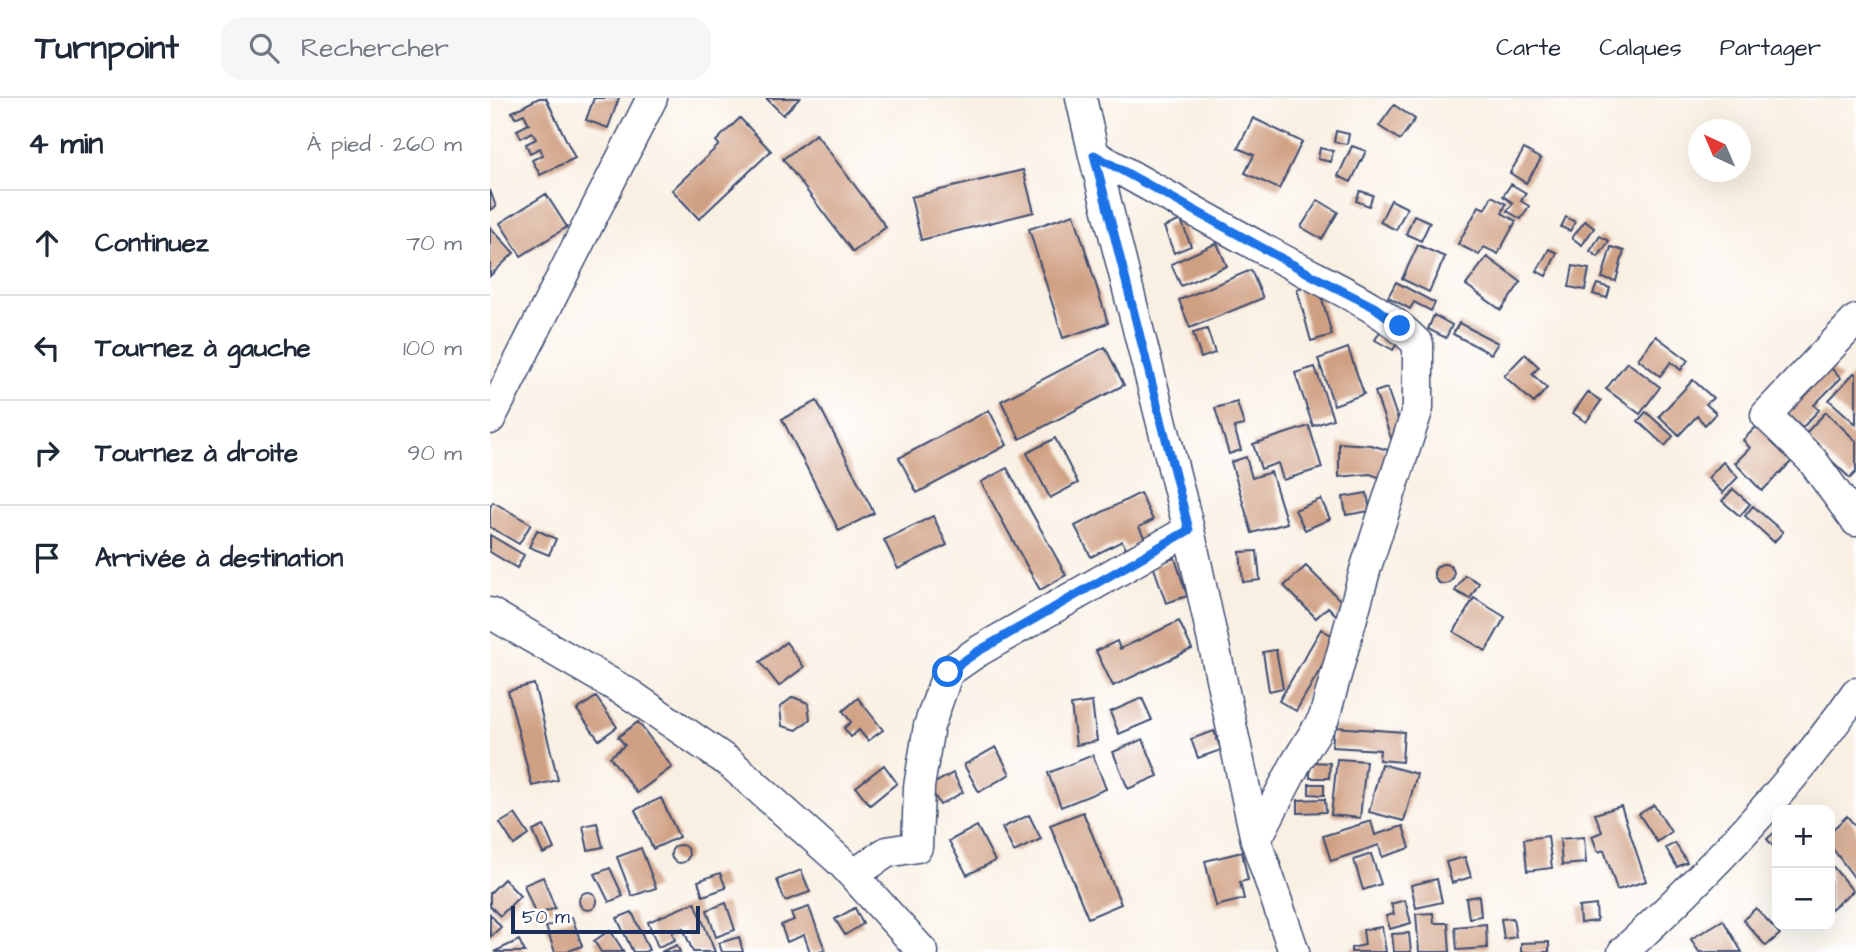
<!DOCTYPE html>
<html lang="fr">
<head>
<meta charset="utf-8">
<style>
	:root { --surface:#fff; --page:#f6f6f7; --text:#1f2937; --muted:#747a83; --line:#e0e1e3 }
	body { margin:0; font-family:"Architects Daughter",sans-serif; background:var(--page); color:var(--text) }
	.controls { position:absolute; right:21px; bottom:21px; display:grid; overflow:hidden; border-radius:14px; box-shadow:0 7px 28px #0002 }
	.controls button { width:63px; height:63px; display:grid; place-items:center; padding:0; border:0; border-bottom:2px solid var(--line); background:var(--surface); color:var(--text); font:35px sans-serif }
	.compass { position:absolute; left:1198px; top:21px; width:63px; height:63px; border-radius:50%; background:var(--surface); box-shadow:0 7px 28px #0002; rotate:316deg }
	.scale { position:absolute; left:21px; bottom:18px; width:189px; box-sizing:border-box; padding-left:7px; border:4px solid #1b2f5e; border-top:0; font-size:19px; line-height:24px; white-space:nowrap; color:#1b2f5e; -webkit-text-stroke:5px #fff; paint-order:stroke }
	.stop { position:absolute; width:21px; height:21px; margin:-16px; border:5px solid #1a73e8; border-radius:50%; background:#fff }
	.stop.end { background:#1a73e8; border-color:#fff; box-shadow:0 2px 7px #0008 }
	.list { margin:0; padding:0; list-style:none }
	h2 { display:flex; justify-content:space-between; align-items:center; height:91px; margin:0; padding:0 28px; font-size:30px }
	h2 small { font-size:23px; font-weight:400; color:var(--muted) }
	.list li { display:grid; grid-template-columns:46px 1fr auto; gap:21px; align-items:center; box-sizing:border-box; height:105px; padding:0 28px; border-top:2px solid var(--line) }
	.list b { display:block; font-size:26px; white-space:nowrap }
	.list em { font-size:23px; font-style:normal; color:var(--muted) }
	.icon { flex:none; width:38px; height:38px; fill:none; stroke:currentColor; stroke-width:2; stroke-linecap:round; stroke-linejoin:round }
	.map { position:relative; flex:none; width:1366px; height:854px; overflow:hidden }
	header { display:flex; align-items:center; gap:42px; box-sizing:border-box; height:98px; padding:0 35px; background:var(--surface); border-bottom:2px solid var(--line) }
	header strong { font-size:33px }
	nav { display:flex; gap:38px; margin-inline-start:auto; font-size:24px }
	.search { width:490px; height:63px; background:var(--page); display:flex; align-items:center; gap:18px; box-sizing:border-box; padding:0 24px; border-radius:21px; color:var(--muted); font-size:26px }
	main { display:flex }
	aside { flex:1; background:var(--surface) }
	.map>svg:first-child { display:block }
</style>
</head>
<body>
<header>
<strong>Turnpoint</strong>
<div class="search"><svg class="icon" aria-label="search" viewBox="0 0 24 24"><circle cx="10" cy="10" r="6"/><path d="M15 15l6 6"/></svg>Rechercher</div>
<nav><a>Carte</a><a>Calques</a><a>Partager</a></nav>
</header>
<main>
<aside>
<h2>4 min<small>À pied · 260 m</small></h2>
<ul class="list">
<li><svg class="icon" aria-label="ahead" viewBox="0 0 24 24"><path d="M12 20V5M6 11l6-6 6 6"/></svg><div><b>Continuez</b></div><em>70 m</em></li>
<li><svg class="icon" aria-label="left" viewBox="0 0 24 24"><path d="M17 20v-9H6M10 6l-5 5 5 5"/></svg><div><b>Tournez à gauche</b></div><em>100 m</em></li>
<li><svg class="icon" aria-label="right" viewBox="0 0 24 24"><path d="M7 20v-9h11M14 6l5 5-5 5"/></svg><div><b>Tournez à droite</b></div><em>90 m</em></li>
<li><svg class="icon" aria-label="arrive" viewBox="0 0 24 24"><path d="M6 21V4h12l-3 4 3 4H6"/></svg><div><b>Arrivée à destination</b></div></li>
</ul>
</aside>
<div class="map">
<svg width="1366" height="854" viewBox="0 0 1366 854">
	<rect width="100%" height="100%" fill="#fff"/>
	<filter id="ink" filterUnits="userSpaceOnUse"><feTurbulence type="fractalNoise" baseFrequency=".0143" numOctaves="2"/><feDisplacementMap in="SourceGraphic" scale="14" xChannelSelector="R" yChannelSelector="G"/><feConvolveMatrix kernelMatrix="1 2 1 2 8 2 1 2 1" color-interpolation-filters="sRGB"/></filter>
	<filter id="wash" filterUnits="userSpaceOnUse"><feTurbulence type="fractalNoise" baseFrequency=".00686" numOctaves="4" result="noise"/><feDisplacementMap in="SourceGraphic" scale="28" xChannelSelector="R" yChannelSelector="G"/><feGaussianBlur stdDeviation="1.57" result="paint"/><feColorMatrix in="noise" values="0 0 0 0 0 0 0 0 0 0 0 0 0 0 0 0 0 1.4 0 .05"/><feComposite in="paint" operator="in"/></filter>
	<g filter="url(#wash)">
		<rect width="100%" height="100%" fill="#f9f0e3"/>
		<g id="blocks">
			<path fill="#d0a083" d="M49 0H56L85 60 50 77 42 62 53 57 50 50 40 55 36 46 46 41 42 34 31 40 27 32 39 26 34 16 25 20 22 14Z
				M104 0H129L118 30 96 22Z
				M276 0H310L293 17Z
				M904 7 925 21 910 42 889 28Z
				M250 20 281 53 209 121 182 92 229 47 226 43Z
				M763 20 812 44 789 91 755 75 764 57 748 50Z
				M846 33 859 36 857 46 844 44Z
				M326 36 396 129 363 154 293 61Z
				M862 48 876 53 861 84 848 78Z
				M830 50 843 53 841 64 828 61Z
				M1034 51 1051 61 1036 85 1020 75Z
				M533 72 544 114 431 142 421 99Z
				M1021 86 1036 95 1031 103 1039 108 1031 121 1017 113 1023 105 1013 98Z
				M0 92 6 109 0 112Z
				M870 93 883 97 879 108 866 103Z
				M56 96 77 129 31 158 10 125Z
				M1002 98 1016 106 1012 115 1026 123 1008 156 994 149 989 157 968 146 989 108 995 111Z
				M828 102 848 114 832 141 811 129Z
				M901 102 917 110 906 132 890 124Z
				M584 116 618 225 573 240 539 131Z
				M924 117 940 124 931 143 916 136Z
				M1076 119 1085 124 1080 133 1071 129Z
				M691 122 701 148 684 155 674 129Z
				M1095 123 1104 130 1092 147 1082 140Z
				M0 129 24 155 0 178Z
				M1110 138 1119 143 1108 159 1100 153Z
				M727 145 737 168 691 188 681 166Z
				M928 147 955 159 939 194 912 181Z
				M1121 149 1134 153 1126 183 1112 180Z
				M1059 151 1067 155 1056 178 1047 173Z
				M997 159 1031 184 1011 212 976 187Z
				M1083 168 1099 171 1095 192 1079 189Z
				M761 172 773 200 700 230 689 202Z
				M906 184 945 205 941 213 924 204 920 211 898 199Z
				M828 186 842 237 821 243 807 191Z
				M1107 186 1120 190 1117 200 1103 196Z
				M944 217 962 227 956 240 938 231Z
				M969 225 1008 245 1001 256 963 236Z
				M894 227 912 237 903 252 885 242Z
				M717 231 725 255 711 260 703 235Z
				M1166 238 1198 262 1191 272 1181 264 1170 278 1148 261Z
				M615 249 634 287 530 341 511 303Z
				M858 250 874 296 844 307 828 261Z
				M1035 256 1049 269 1042 276 1057 290 1044 305 1014 278Z
				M1137 264 1170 289 1150 316 1116 291Z
				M1338 267 1351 280 1324 307 1329 312 1312 330 1294 313Z
				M825 269 843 321 823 328 805 275Z
				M1364 275 1366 276V326L1339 302Z
				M1203 282 1223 300 1216 306 1226 315 1215 327 1207 318 1189 337 1169 318Z
				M897 290 914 339 902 343 885 294Z
				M1098 294 1111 303 1096 324 1083 315Z
				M327 303 384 415 349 433 292 321Z
				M747 304 754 327 744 329 751 352 739 356 725 310Z
				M499 312 517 347 427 395 409 360Z
				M1156 314 1183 338 1175 348 1148 323Z
				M1336 314 1366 343V374L1360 380 1314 337Z
				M1274 321 1309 356 1272 393 1245 365 1260 350 1253 342Z
				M819 328 832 370 793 382 788 365 771 371 763 346Z
				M565 340 588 385 560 400 537 355Z
				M849 345 881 347 901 353 891 380 880 376 849 379Z
				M756 359 762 380 781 374 797 425 762 435 741 364Z
				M1233 364 1248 379 1233 395 1218 380Z
				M517 370 576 477 550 492 491 384Z
				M1243 391 1260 406 1250 418 1232 403Z
				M650 395 663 422 649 429 655 441 636 450 632 443 601 459 585 428Z
				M877 395 880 413 856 417 853 399Z
				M831 401 840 421 815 432 805 412Z
				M3 404 41 426 29 446 0 429V409Z
				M1263 408 1293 434 1284 444 1255 418Z
				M443 418 457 447 408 471 394 442Z
				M47 432 66 441 59 457 39 449Z
				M0 437 34 457 27 470 0 454Z
				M767 453 770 482 753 484 750 454Z
				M685 460 697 498 676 505 663 467Z
				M944 476a10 10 0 1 1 20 0a10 10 0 1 1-20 0Z
				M816 468 861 513 852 523 838 509 826 520 794 488Z
				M975 477 989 485 980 501 965 493Z
				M984 500 1015 519 996 553 964 534Z
				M689 523 702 551 623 588 606 553 627 543 630 551Z
				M831 531 848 541 806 613 789 603Z
				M296 544 314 569 289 588 270 564Z
				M786 552 793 590 779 593 773 554Z
				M44 586 68 682 42 688 18 593Z
				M106 599 127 629 109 642 87 612Z
				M303 599 318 605 320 621 307 632 292 628 290 609Z
				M368 600 393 632 378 643 369 632 361 639 354 630 361 624 353 613Z
				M652 600 662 622 629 636 620 614Z
				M602 604 607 643 586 647 581 607Z
				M148 624 182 669 147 695 120 659 135 647 128 639Z
				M844 629 914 634 912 664 889 662 890 652 842 649Z
				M724 633 731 652 708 660 701 641Z
				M653 641 668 678 638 691 623 654Z
				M506 649 520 676 489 694 474 667Z
				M603 657 616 691 571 709 558 675Z
				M847 661 876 663 870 720 841 717Z
				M820 664 840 665 839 680H820Z
				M891 666 927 676 914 723 879 714Z
				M394 667 407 685 380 707 366 689Z
				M463 675 473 694 450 707 439 688Z
				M819 686H834V697L819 696Z
				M171 700 189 739 163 751 145 712Z
				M835 701 836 714 808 715V702Z
				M1164 707 1181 734 1167 744 1149 716Z
				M1131 708 1156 783 1127 792 1114 752 1108 754 1102 738 1112 734 1105 716Z
				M593 714 631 806 598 820 560 727Z
				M25 716 39 737 24 747 10 725Z
				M539 717 551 741 524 754 512 730Z
				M1357 718 1366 729V782L1340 747V734Z
				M881 723 885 737 913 728 920 750 892 759 889 747 841 763 833 738Z
				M107 725 113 749 98 752 93 728Z
				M54 728 64 751 53 756 43 733Z
				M487 728 505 763 477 777 459 743Z
				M1287 732V753L1277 741Z
				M1058 738 1062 770 1037 773 1034 741Z
				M1094 739 1096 765 1072 767 1070 741Z
				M1185 745 1197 764 1187 769 1176 750Z
				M181 756a9 9 0 1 1 18 0a9 9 0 1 1-18 0Z
				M151 750 166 790 142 798 127 759Z
				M752 754 758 782 750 784 754 801 726 808 715 763Z
				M881 756 891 786 873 792 864 762Z
				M975 759 981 779 962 785 956 764Z
				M1340 765 1363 793 1340 812Z
				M120 770 133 798 119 804 105 776Z
				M311 772 320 794 295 803 287 782Z
				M230 775 236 790 213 798 208 783Z
				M53 779 65 810 46 818 34 787Z
				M14 781 30 798 10 818 0 808V795Z
				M947 781 952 804 926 810 921 787Z
				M89 803a9 9 0 1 1 18 0a9 9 0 1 1-18 0Z
				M989 798 991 818 979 820 976 800Z
				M915 802 921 825 900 831 896 818 904 816 901 806Z
				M205 804 225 854H203L193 830 182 834 185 842 168 849 158 824Z
				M236 805 245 832 226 839 217 812Z
				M1106 807 1107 823 1090 825 1089 809Z
				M319 809 335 852 329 854H320L314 837 297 844 291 827 304 822 301 815Z
				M365 810 373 826 355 837 345 821Z
				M1266 810 1290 836 1276 848 1253 822Z
				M142 814 159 852 154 854H143L127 820Z
				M943 815 944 825H958L960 854H929L926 816Z
				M0 816 11 829 0 839Z
				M82 819 92 848 76 854H65L56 829Z
				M1023 820 1026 839 1014 841 1011 821Z
				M1233 822 1252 854H1209L1201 841Z
				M996 826 997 850 967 852 965 829Z
				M892 829 896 854H861V850L875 847 873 832Z
				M120 832 134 854H111L104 843Z
				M919 835 921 854H904L902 836Z
				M249 839 253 854H232L229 845Z
				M29 842 35 854H4Z
				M1059 844V854H1031V845Z
				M187 847 190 854H171Z"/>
		</g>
	</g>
	<g filter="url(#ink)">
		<use href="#blocks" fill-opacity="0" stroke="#3c4c72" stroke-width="2"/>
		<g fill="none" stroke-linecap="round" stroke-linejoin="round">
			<g stroke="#3c4c72" stroke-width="33">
				<path id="minor" d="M591 0 604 57 699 432 766 742 804 854
					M604 57C668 93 732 129 797 164 843 189 891 208 928 246V310L876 469 834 620 806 665 766 742
					M1366 222 1276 317 1322 362 1366 423
					M0 321 162 0
					M0 515 141 597 240 665 351 764 433 854
					M363 777 397 754 427 749 429 689 439 628 458 574 487 554 699 432
					M1133 854C1219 774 1299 692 1366 595"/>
			</g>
			<use href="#minor" stroke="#fff" stroke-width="30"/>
		</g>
	</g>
	<g fill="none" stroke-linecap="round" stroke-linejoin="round" filter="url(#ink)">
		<path stroke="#1a73e8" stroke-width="9" d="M458 574 487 554 699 432 604 57 827 180 884 209 910 228"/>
	</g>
</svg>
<div class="controls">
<button>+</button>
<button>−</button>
</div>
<svg class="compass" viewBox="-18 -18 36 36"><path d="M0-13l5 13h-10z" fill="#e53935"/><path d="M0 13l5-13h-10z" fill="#747a83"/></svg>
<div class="scale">50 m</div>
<div class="stop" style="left:458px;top:574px"></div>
<div class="stop end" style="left:910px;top:228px"></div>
</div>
</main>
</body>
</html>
